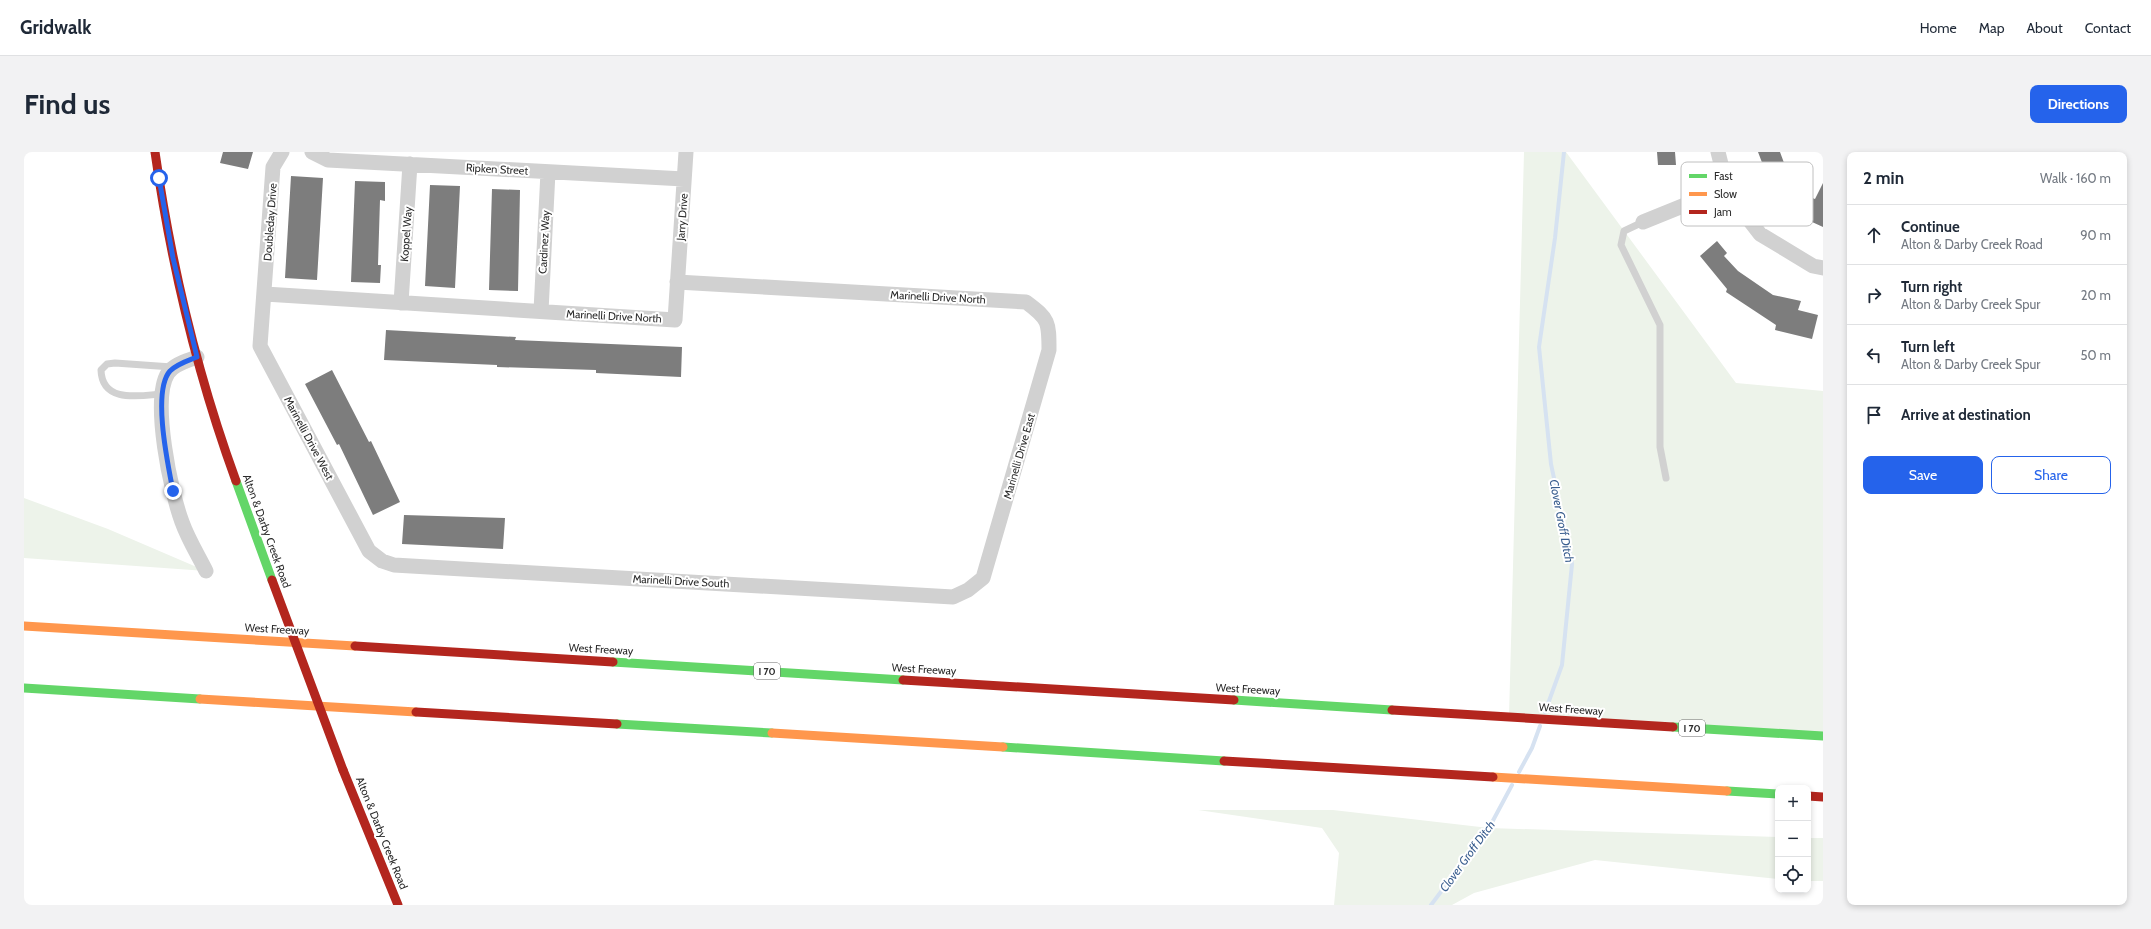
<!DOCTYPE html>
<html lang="en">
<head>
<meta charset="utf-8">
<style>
	:root { --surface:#fff; --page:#f2f2f3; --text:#1f2937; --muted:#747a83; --line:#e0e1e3; --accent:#2563eb }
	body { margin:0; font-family:Cabin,sans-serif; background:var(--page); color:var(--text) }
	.controls { position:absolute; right:12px; bottom:12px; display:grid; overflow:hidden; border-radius:8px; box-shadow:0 2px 6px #0003 }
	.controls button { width:36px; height:36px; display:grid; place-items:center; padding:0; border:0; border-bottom:1px solid var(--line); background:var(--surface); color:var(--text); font:20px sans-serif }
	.stop { position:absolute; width:12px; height:12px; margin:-9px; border:3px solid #2563eb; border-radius:50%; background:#fff }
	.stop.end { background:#2563eb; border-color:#fff; box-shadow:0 1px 4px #0008 }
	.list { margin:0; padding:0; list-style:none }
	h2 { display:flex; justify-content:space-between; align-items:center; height:52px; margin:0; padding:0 16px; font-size:17px }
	h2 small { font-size:13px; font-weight:400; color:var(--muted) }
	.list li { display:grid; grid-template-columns:26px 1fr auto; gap:12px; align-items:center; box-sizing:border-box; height:60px; padding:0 16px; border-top:1px solid var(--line) }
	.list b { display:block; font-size:15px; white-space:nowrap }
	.list p { margin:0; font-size:13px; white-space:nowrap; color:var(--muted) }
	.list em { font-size:13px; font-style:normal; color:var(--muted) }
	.actions { display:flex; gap:8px; padding:12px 16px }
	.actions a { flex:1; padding:9px 0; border:1px solid var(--accent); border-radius:8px; text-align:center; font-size:14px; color:var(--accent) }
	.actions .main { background:var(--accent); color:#fff }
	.icon { flex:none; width:22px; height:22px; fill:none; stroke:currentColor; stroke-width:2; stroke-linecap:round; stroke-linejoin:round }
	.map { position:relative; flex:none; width:1799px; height:753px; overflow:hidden; border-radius:8px }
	header { display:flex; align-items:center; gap:24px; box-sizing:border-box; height:56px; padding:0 20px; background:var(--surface); border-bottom:1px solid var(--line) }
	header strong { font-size:19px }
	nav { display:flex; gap:22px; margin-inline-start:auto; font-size:14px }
	.intro { display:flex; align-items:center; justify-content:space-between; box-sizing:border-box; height:96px; padding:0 24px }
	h1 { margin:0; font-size:28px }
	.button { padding:10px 18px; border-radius:8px; background:var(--accent); color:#fff; font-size:14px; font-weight:700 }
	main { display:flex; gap:24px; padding:0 24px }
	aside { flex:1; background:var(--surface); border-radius:8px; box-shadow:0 2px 6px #0003 }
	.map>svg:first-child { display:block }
</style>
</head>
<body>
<header>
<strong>Gridwalk</strong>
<nav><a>Home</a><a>Map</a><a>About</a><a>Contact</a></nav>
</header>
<div class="intro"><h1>Find us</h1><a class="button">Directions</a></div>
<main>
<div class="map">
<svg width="1799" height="753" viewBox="0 0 1799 753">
	<rect width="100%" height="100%" fill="#fff"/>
	<path fill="#edf3ea" d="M1500 0H1542L1712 231 1799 239V584L1485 565Z
		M0 346 84 377 182 419 0 406Z
		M1174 658H1309L1465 676 1754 685V727L1571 708 1450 741 1428 753H1310L1315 701 1298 676Z
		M1784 686H1799V729H1784Z"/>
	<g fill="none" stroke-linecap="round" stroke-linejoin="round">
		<path stroke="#d6e2f1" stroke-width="4" d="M1521 560 1538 513 1548 412 1527 312 1515 195 1531 86 1540 0
			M1495 620 1508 596 1516 574
			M1407 753 1465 676 1488 633"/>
	</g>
	<path fill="#7d7d7d" d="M199 0H229L224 17 196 11Z
		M1633 0H1651L1652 13H1634Z
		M1734 0H1756L1766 27 1747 34Z
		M267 24 299 26 293 128 261 126Z
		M331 29 361 30V49L356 48 354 113H357L356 131 327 130Z
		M1799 31V75L1775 64 1777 61 1766 56 1773 40 1791 47Z
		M406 33 436 34 431 136 401 134Z
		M468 37 496 38 494 139 465 138Z
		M1693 89 1703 101 1700 104 1714 119 1749 143 1777 149 1774 158 1794 163 1788 187 1751 178 1752 173 1702 140 1703 137 1676 104Z
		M362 178 492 185 491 188 658 195 657 225 572 221V218L473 215V213L360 208Z
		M308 218 345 290 347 289 376 350 349 363 315 292 313 293 281 232Z
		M380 363 481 366 479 397 378 392Z"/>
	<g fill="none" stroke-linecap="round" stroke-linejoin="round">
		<path stroke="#d1d1d1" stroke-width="7" d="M1619 70 1600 79 1597 93 1636 173V295L1642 326
			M137 242C114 244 78 251 77 218L83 212 91 211 148 215"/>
		<path stroke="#d1d1d1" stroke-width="15" d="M258 0 249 15 236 194 345 399 358 409 370 413 929 445 944 438 959 426 1025 198C1025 170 1025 167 1002 150L653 130
			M288 0 304 8 660 27
			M1694 0 1703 36 1712 51 1736 82 1789 114 1799 116
			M1619 70 1703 36
			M241 142 651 168 662 0
			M377 151 386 12
			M517 159 524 20
			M173 205C163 209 150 212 144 221 127 247 147 341 158 370 164 387 174 403 182 419"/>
		<path stroke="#63d668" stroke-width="9" d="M212 329 248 428
			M589 510 879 528
			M0 536 176 547
			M1210 548 1368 558
			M593 572 748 581
			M1649 575 1799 584
			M979 595 1200 609
			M1703 639 1754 642"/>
		<path stroke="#ff974d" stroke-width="9" d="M0 474 331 494
			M176 547 392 560
			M748 581 979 595
			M1469 625 1703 639"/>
		<path stroke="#b3261e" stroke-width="9" d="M131 0C147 112 173 222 212 329
			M331 494 589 510
			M879 528 1210 548
			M1368 558 1649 575
			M392 560 593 572
			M1200 609 1469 625
			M319 618 374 753
			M1784 644 1799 645"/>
		<path stroke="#b3261e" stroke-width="9" d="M248 428 319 618"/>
	</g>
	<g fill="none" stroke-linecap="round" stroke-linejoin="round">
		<path stroke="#2563eb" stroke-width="5" d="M135 26 149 106 173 205C163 209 153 212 146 219 128 239 144 313 149 339"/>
	</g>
	<g text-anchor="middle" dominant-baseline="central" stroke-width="4" stroke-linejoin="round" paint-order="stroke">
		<g fill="#fff" stroke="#6b6b6b" stroke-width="1">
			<rect x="730" y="511" width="26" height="16" rx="3"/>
			<rect x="1655" y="568" width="26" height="16" rx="3"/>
		</g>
		<g font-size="10" font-weight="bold" fill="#2c2c2c">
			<text x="743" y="519">I 70</text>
			<text x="1668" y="576">I 70</text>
		</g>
		<g font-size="11" fill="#2c2c2c" stroke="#fff">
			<text transform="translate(473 17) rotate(3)">Ripken Street</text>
			<text transform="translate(658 65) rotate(-86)">Jarry Drive</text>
			<text transform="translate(246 70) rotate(-86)">Doubleday Drive</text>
			<text transform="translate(382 82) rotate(-86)">Koppel Way</text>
			<text transform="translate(520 90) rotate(-87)">Cardinez Way</text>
			<text transform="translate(914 145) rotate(3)">Marinelli Drive North</text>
			<text transform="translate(590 164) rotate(3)">Marinelli Drive North</text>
			<text transform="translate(285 286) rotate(62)">Marinelli Drive West</text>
			<text transform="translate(995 304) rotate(-74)">Marinelli Drive East</text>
			<text transform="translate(243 379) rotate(70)">Alton &amp; Darby Creek Road</text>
			<text transform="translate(657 429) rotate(3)">Marinelli Drive South</text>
			<text transform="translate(253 477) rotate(3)">West Freeway</text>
			<text transform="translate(577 497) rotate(3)">West Freeway</text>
			<text transform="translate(900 517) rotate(3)">West Freeway</text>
			<text transform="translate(1224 537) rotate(3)">West Freeway</text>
			<text transform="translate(1547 557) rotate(4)">West Freeway</text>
			<text transform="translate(358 681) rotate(68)">Alton &amp; Darby Creek Road</text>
		</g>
		<g font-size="12" font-style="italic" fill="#3a5e8f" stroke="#fff">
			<text transform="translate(1538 369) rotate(79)">Clover Groff Ditch</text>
			<text transform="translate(1443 704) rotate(-54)">Clover Groff Ditch</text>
		</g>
	</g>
	<rect x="1657" y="10" width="132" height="64" rx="6" fill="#fff" stroke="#c0c0c0" stroke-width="1"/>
	<rect x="1665" y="22" width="18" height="4" fill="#63d668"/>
	<rect x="1665" y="40" width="18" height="4" fill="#ff974d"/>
	<rect x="1665" y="58" width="18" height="4" fill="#b3261e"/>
	<g font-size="11" fill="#2c2c2c">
		<text x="1690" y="28">Fast</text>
		<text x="1690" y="46">Slow</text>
		<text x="1690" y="64">Jam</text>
	</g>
</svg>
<div class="controls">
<button>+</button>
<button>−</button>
<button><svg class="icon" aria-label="locate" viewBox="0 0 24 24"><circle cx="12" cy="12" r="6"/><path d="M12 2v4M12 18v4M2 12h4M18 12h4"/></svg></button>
</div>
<div class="stop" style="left:135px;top:26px"></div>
<div class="stop end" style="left:149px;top:339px"></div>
</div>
<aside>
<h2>2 min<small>Walk · 160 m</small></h2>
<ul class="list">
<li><svg class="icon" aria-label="ahead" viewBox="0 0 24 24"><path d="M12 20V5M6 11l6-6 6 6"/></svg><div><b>Continue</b><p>Alton &amp; Darby Creek Road</p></div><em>90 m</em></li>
<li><svg class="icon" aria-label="right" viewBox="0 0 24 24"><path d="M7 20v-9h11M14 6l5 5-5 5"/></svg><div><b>Turn right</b><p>Alton &amp; Darby Creek Spur</p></div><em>20 m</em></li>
<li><svg class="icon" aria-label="left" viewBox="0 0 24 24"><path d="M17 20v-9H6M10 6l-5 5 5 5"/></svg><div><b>Turn left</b><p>Alton &amp; Darby Creek Spur</p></div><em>50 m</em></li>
<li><svg class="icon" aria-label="arrive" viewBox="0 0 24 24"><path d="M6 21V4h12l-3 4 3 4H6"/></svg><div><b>Arrive at destination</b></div></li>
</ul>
<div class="actions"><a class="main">Save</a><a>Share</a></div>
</aside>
</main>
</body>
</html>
